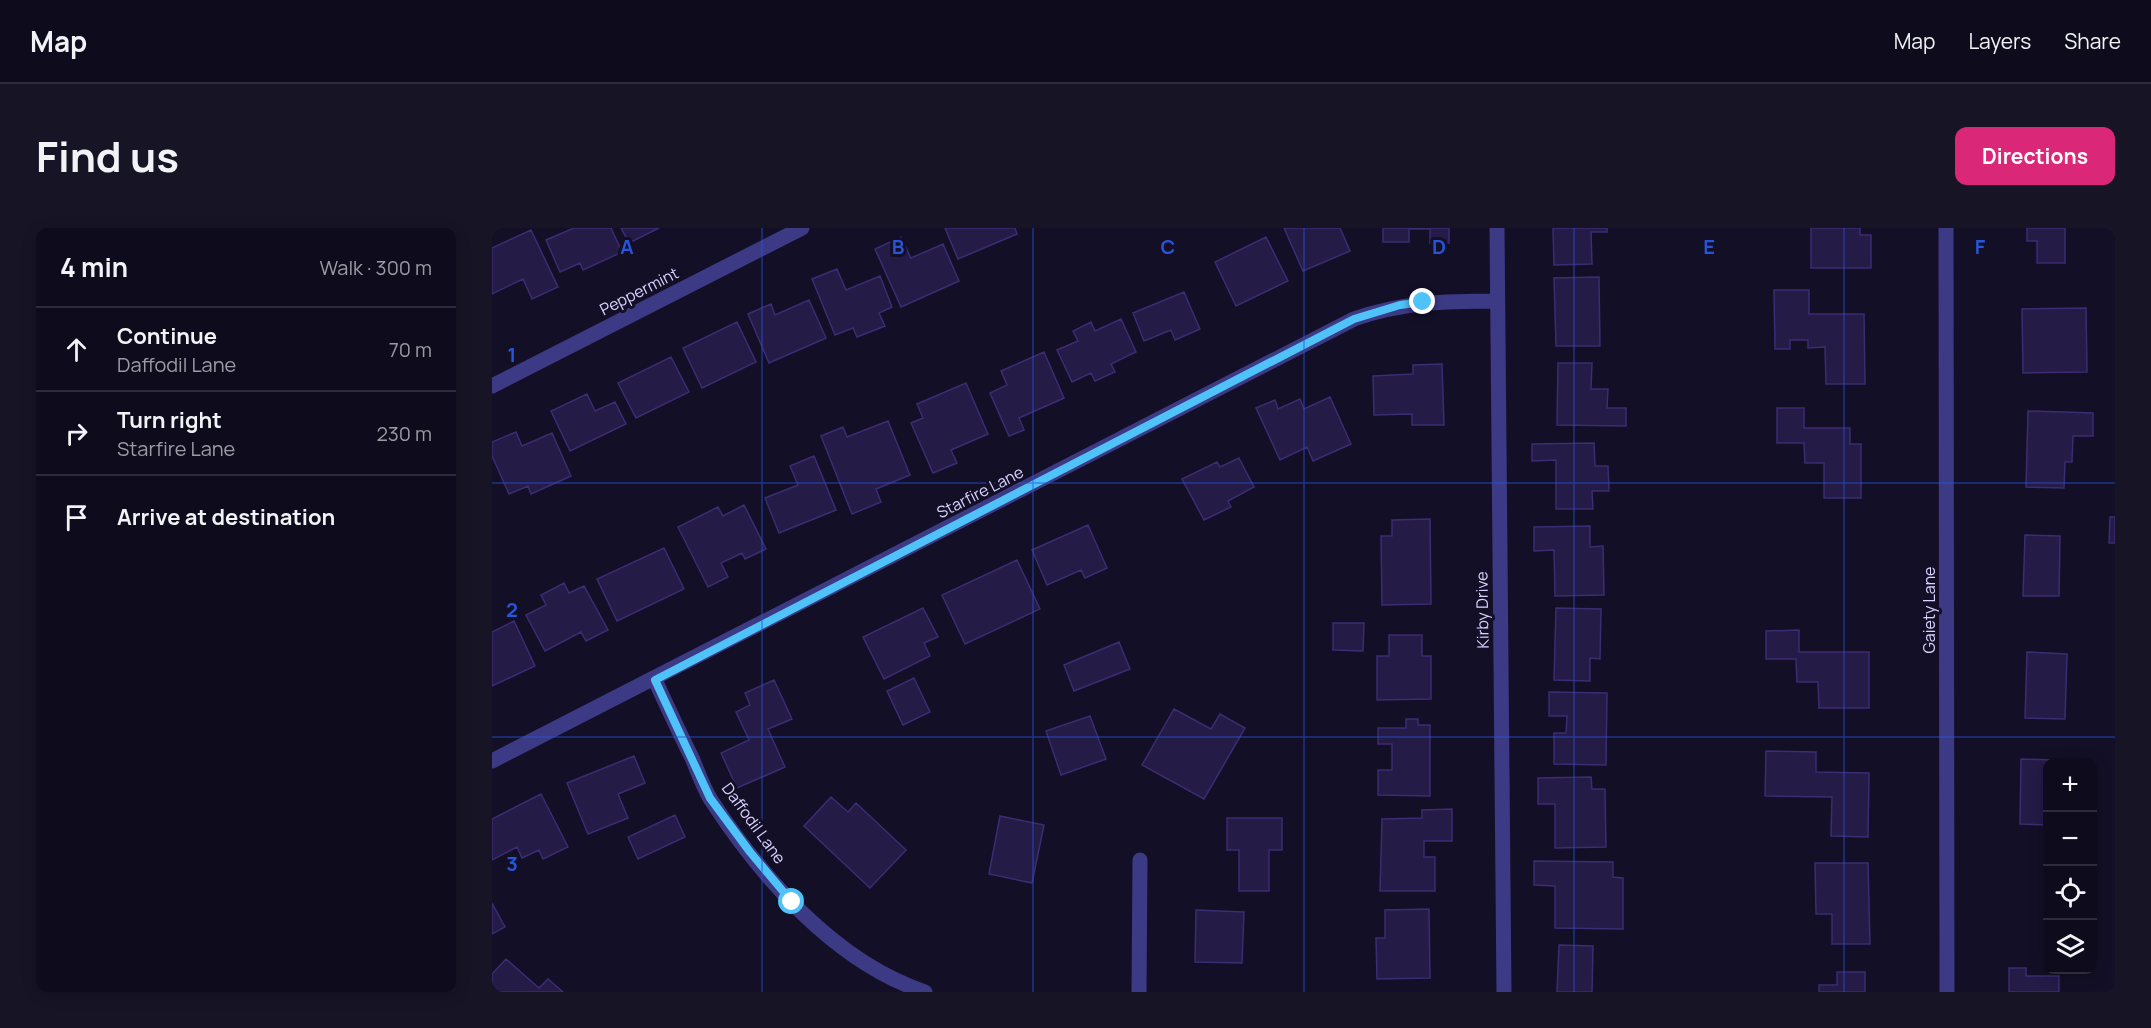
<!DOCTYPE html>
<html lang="en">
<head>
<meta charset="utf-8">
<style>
	:root { --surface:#0e0b1c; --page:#171425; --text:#f1f3f6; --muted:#9b9ba3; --line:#2e2b3b; --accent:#db2777 }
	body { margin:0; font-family:Manrope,sans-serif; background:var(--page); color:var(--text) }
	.controls { position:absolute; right:18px; bottom:18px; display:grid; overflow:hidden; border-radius:12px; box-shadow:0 3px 15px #0003 }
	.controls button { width:54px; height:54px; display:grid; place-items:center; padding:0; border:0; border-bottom:2px solid var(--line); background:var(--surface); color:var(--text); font:30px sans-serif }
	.stop { position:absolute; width:18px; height:18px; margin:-14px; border:4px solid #4fc3f7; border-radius:50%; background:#fff }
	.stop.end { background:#4fc3f7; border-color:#fff; box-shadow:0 2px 6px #0008 }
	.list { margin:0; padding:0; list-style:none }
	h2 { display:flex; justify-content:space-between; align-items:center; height:78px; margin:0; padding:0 24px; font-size:26px }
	h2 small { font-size:20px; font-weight:400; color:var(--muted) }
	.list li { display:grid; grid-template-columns:39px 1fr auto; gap:18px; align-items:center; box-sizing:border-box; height:84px; padding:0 24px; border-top:2px solid var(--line) }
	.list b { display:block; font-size:22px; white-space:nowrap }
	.list p { margin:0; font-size:20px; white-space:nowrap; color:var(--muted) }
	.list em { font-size:20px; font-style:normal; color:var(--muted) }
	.icon { flex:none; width:33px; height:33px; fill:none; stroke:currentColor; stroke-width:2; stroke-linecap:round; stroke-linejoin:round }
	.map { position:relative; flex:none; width:1623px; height:764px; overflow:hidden; border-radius:12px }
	header { display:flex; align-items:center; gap:36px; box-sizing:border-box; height:84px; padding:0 30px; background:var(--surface); border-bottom:2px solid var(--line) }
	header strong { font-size:28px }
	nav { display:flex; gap:33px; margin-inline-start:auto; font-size:21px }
	.intro { display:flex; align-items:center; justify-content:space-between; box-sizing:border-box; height:144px; padding:0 36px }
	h1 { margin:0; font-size:42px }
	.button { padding:15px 27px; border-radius:12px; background:var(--accent); color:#fff; font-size:21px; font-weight:700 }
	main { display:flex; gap:36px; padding:0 36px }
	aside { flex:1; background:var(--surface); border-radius:12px; box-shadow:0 3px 15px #0003 }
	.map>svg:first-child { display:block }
</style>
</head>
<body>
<header>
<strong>Map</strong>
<nav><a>Map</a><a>Layers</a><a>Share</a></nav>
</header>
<div class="intro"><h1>Find us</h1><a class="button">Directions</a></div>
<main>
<aside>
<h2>4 min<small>Walk · 300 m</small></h2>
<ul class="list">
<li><svg class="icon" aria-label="ahead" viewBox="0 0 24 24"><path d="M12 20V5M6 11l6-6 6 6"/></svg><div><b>Continue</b><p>Daffodil Lane</p></div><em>70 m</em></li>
<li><svg class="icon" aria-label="right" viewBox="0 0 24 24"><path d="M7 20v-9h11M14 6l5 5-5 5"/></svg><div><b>Turn right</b><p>Starfire Lane</p></div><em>230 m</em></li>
<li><svg class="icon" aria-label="arrive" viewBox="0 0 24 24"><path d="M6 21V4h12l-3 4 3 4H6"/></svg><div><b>Arrive at destination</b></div></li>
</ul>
</aside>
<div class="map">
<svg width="1623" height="764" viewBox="0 0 1623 764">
	<rect width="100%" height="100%" fill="#130f26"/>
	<path fill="#241b47" stroke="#3b2d73" stroke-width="1.5" d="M82 0H119L130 24 91 42 88 35 68 44 54 12Z
		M129 0H167L137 15Z
		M453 0H523L525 6 466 31Z
		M792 0H848L858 23 811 43Z
		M891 0H957V15H938V1H917V14H891Z
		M1061 0H1115V4H1099L1100 36 1062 37Z
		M1319 0H1368V7H1379V40H1319Z
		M1535 0H1573V35H1545V13H1535Z
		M39 2 66 59 40 71 31 51 0 66V20Z
		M409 9 419 30 451 16 467 53 409 79 383 21Z
		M774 9 796 53 744 78 723 34Z
		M345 41 354 62 388 48 400 79 387 85 393 98 365 109 361 100 343 107 320 51Z
		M1107 49 1108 118H1064L1062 50Z
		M1282 62H1317V86H1372L1373 156H1334L1333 119 1316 120V112H1298V121H1283Z
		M692 64 708 101 683 112 679 102 652 113 641 85Z
		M317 72 334 110 277 135 256 86 279 76 283 87Z
		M1594 80 1595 144 1531 145 1530 81Z
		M629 91 644 124 619 136 623 144 603 153 599 145 580 154 565 122 586 113 581 103 599 94 603 103Z
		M245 94 264 134 210 160 191 120Z
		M552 124 572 170 527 190 532 202 517 208 498 165 515 157 509 143Z
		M179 129 197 164 144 190 126 155Z
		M1066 135H1100L1099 161H1116L1115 180H1134V198L1065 197Z
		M950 136 952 197H920V186L882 187 881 148 921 146V137Z
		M474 155 496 206 459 222 465 235 441 245 419 195 431 190 425 176Z
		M95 166 103 183 123 174 134 196 78 223 59 183Z
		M838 169 859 216 821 233 815 219 788 232 764 180 783 172 786 181 808 171 812 181Z
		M1285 180H1312V200H1358V216H1369V270H1332V235H1313L1312 215H1285Z
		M1536 183 1601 185V208H1581L1580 234H1573L1572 260 1534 259Z
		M396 193 418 247 384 261 389 274 360 286 329 208 351 199 355 209Z
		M24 204 30 218 60 205 79 248 39 266 36 258 17 266 0 228V214Z
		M1102 215 1103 238H1116L1117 263H1100L1101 281H1064V232L1040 233V216Z
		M322 228 344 282 287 305 273 270 306 257 298 238Z
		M747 230 762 259 736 273 739 279 712 292 690 251 725 234 728 239Z
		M252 277 274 321 253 331 250 325 229 335 236 349 216 359 186 299 226 279 231 288Z
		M1618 289H1623V315H1617Z
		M938 291 939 376 890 377 889 308H900V292Z
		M596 297 615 340 593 350 589 342 555 357 540 322Z
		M1098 298V319L1111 318 1112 367 1063 368 1062 322 1042 323V299Z
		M1533 307 1568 308 1567 368H1531Z
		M172 320 192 361 125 393 105 351Z
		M525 332 548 381 473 416 450 367Z
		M72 355 77 365 92 358 116 402 94 413 89 404 53 423 34 387 54 377 49 367Z
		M431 380 446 409 432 415 438 428 392 451 371 409Z
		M1064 380 1109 381 1108 431 1098 430V453L1062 452Z
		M22 393 43 438 0 458V404Z
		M841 395H872L871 423 841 422Z
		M1307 402V424H1377V480H1327L1326 454H1305L1304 431H1274V403Z
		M897 407H930V428H939V471L885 472V428H897Z
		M627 414 638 441 582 463 572 437Z
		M1535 424 1575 426 1573 491 1533 490Z
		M422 450 438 484 411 497 395 463Z
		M282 452 300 491 276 501 293 539 245 560 229 525 257 512 244 484 258 477 253 465Z
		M1057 464 1115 465 1114 537 1062 536V505H1074L1075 488H1057Z
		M682 481 719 501 728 486 753 500 712 571 650 537Z
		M598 488 614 531 569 547 554 503Z
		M914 491H926V497H938V568L886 567V542H900V516H886V500H914Z
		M1274 523 1324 524V544L1377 545 1376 609 1339 608 1340 569 1273 568Z
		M142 528 153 555 126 566 136 590 96 606 75 555Z
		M1529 531 1559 532V534H1556V597L1528 596Z
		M1099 549 1100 561H1113L1114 619 1063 620V576H1046V550Z
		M49 566 76 619 51 631 47 622 30 630 25 619 0 632V591Z
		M339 569 356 584 364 575 414 622 378 660 312 598Z
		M960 581V613H932V629H943V663H888L890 591 930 590V582Z
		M183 587 193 609 146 631 136 609Z
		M508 588 552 597 540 655 497 646Z
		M735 590H790V622H777V663H747V622H735Z
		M1042 633 1121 634V649L1131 650V701L1063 700V658L1042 657Z
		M1323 635H1376L1378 716H1340V686H1324Z
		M0 675 13 699 0 706Z
		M937 681 938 750 885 751 884 710H893V682Z
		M704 682 752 684 750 735 703 734Z
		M1067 717 1101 718 1100 764H1065Z
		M14 731 47 760 56 751 71 764H0V746Z
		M1517 740H1534V748H1567V764H1517Z
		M1345 744H1373V764H1327V757H1345Z"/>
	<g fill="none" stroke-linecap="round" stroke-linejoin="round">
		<path stroke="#3d3a85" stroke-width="15" d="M1005 0 1012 764
			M1454 0 1455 764
			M0 158 310 0
			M163 452C175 478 187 504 200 530 206 544 211 559 219 572 270 650 343 734 433 764
			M0 533 862 91C910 74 955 73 1005 73
			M647 764 648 632"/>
	</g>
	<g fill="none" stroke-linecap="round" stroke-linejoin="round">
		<path stroke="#4fc3f7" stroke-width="8" d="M300 674 258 624 218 570 163 452 862 91 908 77 931 74"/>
	</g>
	<path fill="none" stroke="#2655da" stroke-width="1.5" stroke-opacity="0.55" d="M270 0V764M541 0V764M812 0V764M1082 0V764M1352 0V764M0 255H1623M0 509H1623"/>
	<g text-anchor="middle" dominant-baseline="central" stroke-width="6" stroke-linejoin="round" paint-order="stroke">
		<g font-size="16" fill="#d9d4ff" stroke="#130f26">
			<text transform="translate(147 63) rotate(-27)">Peppermint</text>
			<text transform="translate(488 264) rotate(-27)">Starfire Lane</text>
			<text transform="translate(990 382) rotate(-91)">Kirby Drive</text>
			<text transform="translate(1437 382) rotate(-90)">Gaiety Lane</text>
			<text transform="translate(262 595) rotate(54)">Daffodil Lane</text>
		</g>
	</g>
	<g font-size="20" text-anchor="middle" font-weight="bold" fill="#2655da" stroke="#130f26" stroke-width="6" stroke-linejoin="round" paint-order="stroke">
		<text x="135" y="26">A</text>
		<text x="406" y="26">B</text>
		<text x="676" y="26">C</text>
		<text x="947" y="26">D</text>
		<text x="1217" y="26">E</text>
		<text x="1488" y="26">F</text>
		<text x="20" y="134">1</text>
		<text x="20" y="389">2</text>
		<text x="20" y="643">3</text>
	</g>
</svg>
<div class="controls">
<button>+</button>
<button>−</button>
<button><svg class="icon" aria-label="locate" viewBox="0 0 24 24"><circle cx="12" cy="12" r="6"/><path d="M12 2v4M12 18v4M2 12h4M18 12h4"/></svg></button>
<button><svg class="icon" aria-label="layers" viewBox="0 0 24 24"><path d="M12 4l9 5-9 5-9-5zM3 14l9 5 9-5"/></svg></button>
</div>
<div class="stop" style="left:300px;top:674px"></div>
<div class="stop end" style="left:931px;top:74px"></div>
</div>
</main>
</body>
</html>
